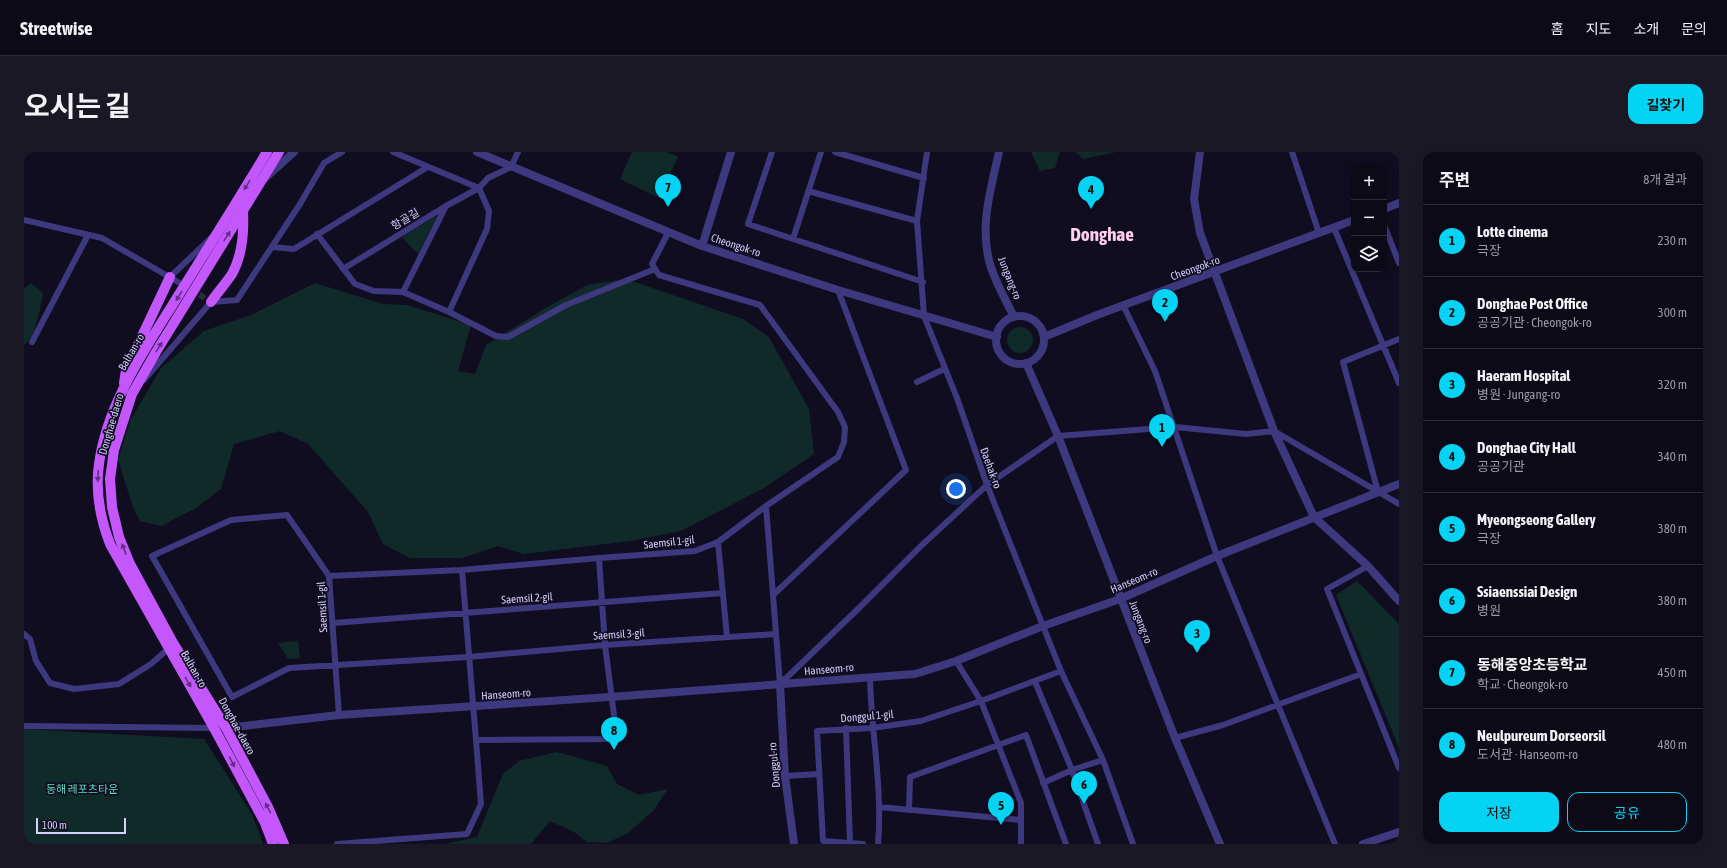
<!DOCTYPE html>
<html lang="ko">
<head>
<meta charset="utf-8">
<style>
	:root { --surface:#0d0a18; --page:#1b1825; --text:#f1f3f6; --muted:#9a9aa2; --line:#2d2b37; --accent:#05d3f3 }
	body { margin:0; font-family:"Asap Condensed","Noto Sans KR",sans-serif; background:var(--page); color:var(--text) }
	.controls { position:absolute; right:12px; top:12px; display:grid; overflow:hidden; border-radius:8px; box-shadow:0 2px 10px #0003 }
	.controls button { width:36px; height:36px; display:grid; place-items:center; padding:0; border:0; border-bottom:1px solid var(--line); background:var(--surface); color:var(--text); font:20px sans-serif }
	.scale { position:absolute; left:12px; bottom:10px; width:90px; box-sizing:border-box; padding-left:4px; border:2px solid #d5cefe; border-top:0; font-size:11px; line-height:14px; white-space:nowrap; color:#d5cefe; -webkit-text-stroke:3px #110d20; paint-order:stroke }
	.you { position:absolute; left:932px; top:337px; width:14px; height:14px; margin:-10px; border:3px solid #fff; border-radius:50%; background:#1a73e8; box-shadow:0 0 0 6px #1a73e833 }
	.badge { display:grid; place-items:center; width:26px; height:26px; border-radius:50%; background:var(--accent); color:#111; font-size:13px; font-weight:700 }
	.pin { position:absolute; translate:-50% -33px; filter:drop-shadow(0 1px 2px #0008) }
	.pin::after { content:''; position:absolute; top:21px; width:14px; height:12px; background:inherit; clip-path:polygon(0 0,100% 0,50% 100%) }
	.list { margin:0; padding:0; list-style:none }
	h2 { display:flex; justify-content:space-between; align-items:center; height:52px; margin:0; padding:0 16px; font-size:17px }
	h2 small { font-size:13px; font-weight:400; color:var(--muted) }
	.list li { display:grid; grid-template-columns:26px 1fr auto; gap:12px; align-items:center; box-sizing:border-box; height:72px; padding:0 16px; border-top:1px solid var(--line) }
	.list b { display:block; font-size:15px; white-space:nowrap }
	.list p { margin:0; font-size:13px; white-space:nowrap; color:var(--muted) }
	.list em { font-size:13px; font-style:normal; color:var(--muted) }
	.actions { display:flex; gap:8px; padding:12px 16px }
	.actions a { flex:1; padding:9px 0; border:1px solid var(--accent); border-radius:12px; text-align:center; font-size:14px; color:var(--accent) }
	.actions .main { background:var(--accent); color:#111 }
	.icon { flex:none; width:22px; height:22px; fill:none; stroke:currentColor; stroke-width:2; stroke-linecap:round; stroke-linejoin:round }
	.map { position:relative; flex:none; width:1375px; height:692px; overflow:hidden; border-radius:12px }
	header { display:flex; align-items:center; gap:24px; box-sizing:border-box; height:56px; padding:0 20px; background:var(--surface); border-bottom:1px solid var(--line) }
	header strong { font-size:19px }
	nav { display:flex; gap:22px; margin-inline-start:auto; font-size:14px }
	.intro { display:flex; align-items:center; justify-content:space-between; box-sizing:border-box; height:96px; padding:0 24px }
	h1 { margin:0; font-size:28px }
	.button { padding:10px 18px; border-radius:12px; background:var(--accent); color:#111; font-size:14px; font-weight:700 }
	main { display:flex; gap:24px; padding:0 24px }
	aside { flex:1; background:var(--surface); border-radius:12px; box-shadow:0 2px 10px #0003 }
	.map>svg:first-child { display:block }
</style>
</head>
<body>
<header>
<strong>Streetwise</strong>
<nav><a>홈</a><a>지도</a><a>소개</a><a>문의</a></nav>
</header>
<div class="intro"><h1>오시는 길</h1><a class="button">길찾기</a></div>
<main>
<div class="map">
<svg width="1375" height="692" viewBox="0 0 1375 692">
	<rect width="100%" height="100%" fill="#110d20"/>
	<path fill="#102a2a" d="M608 0H643L654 5 635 46 596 27Z
		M1007 0H1036L1031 16 1016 19Z
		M1051 0H1092L1059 7Z
		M414 63 394 102 378 85Z
		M602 127 719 167 745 185 785 257 790 302 740 336 657 379 606 389 500 402 474 394 438 406H386L359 392 344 360 284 292 256 279 210 292 197 337 172 356 137 374 116 369 109 355 94 308 106 269 137 216 180 179 227 163 291 131 359 152 383 153 447 173 434 219 451 222 462 193 520 157 563 133Z
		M7 131 19 141C16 157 13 182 0 193V136Z
		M983 188a13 13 0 1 1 26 0a13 13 0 1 1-26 0Z
		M1333 429 1375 472V596L1312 443Z
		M274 489 276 506 264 507 254 491Z
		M0 577 180 587 228 662 239 692H0Z
		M533 600 583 614 593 632 615 643 644 637 629 659 604 681 583 691 563 690 550 680 526 669 507 692H421L453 685 479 622 495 609Z"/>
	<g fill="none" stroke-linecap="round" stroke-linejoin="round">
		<path stroke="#2e2a41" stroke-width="6" stroke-dasharray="6 3" stroke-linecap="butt" d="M168 138 187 150"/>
		<path stroke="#3e397e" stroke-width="6" d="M369 0 455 36
			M748 0 724 72 899 130
			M811 0 900 26
			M903 0 893 69 900 164 933 246 963 333 1019 474 1037 519 1079 608 1109 692
			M1268 0 1295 81
			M784 39 893 69
			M0 68 78 86 154 130
			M1360 73 1375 111
			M1310 76 1375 231
			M293 82 331 132 350 139 379 140 425 160 463 77 465 59 455 36 464 26 487 15 494 0
			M769 87 797 0
			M248 95 270 97 402 16
			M319 117 422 54 455 36
			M146 125 187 86
			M379 140 422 54
			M1099 153 1131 219 1193 404 1311 692
			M425 160 472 184 484 185 542 153 631 117
			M8 190 64 83
			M120 228 187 150 213 148 276 52 300 11 318 0
			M893 230 920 217
			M1354 340 1319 210 1375 187
			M742 354 756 532
			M694 390 703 485
			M1344 414 1303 437 1375 616
			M438 418 452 588 593 587 581 493 575 406
			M305 424 263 363 207 368 128 404 208 545 265 516 444 505 581 493 752 482
			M749 443 882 318 814 138
			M309 471 699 441
			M0 482 6 487 12 509 26 531 50 537 95 532 127 512 144 497
			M932 509 957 549 997 651V692
			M846 525C847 580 859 637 854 692
			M1011 530 1048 618 1019 631
			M756 532 836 455 898 393 963 333 1034 284 1151 275 1222 282 1250 279 1375 352
			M315 563 305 424 438 418 575 406 671 399 694 390 742 354 814 305 820 290 821 275 814 260 736 153 635 123 628 112 644 81
			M0 574 190 576
			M822 576 826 691
			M1151 586 1199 573 1337 522
			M761 624 795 622
			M855 655 997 668
			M885 658 886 625 1002 583 1042 692
			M313 692 443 682 457 652 452 588
			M839 692 799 689 793 579 848 576 897 569 957 549 1037 519
			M1074 692 1048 618 1079 608"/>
		<path stroke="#3e397e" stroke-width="8" d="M453 0 678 94 814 138 973 185
			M975 0C967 36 955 75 966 112 971 130 982 148 990 165
			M1176 0 1170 47 1176 81 1250 279 1290 365 1344 414 1375 449
			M241 26 270 0
			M1360 57 1375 51
			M678 94 707 0
			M972 188a24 24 0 1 1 48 0a24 24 0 1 1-48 0Z
			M1020 185 1073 163 1330 68
			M1002 211 1034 284 1151 586 1196 692
			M756 532 761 624 770 692
			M202 576 315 563 586 545 891 522 932 509 1019 474 1096 447 1193 404 1375 332
			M1339 692 1375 680"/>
		<path stroke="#c457fc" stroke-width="10" d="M243 0C214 48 184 96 154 144 122 196 83 251 75 312 71 340 76 366 86 392L190 576 241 671 249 692
			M255 0 132 200 108 242 90 298 86 327 88 355 95 385 106 412 149 491 202 576 244 655 260 692
			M187 150C194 140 202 131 208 122 218 104 220 79 219 60
			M100 231 102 218 146 125"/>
	</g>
	<defs><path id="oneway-solid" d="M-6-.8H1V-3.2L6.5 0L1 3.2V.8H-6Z"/></defs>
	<g fill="#622e83">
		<use href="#oneway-solid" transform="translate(223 33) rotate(122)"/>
		<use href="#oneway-solid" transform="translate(203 84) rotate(-57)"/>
		<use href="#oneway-solid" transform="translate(155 144) rotate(122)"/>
		<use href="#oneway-solid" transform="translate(135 195) rotate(-59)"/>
		<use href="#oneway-solid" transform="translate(74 324) rotate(93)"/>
		<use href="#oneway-solid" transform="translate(100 397) rotate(-111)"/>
		<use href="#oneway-solid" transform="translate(164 530) rotate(60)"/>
		<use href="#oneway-solid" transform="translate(208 610) rotate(62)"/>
		<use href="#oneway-solid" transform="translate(244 656) rotate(-118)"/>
	</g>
	<g text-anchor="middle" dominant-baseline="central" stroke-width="3.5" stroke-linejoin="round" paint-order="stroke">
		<g font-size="11" fill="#d5cefe" stroke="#110d20">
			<text transform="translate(381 67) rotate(-31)">항골길</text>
			<text transform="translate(712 93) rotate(18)">Cheongok-ro</text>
			<text transform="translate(1171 116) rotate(-20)">Cheongok-ro</text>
			<text transform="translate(986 126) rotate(68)">Jungang-ro</text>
			<text transform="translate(107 200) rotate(-60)">Balhan-ro</text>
			<text transform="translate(87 272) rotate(-74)">Donghae-daero</text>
			<text transform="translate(967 316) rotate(70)">Daehak-ro</text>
			<text transform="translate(645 390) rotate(-6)">Saemsil 1-gil</text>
			<text transform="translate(1110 428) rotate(-23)">Hanseom-ro</text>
			<text transform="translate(503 446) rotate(-4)">Saemsil 2-gil</text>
			<text transform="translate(298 455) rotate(-93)">Saemsil 1-gil</text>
			<text transform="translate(1117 470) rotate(69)">Jungang-ro</text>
			<text transform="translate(595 482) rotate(-4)">Saemsil 3-gil</text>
			<text transform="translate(170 517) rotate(60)">Balhan-ro</text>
			<text transform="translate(805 517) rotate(-5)">Hanseom-ro</text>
			<text transform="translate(482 542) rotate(-4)">Hanseom-ro</text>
			<text transform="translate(843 564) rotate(-5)">Donggul 1-gil</text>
			<text transform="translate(213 574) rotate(61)">Donghae-daero</text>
			<text transform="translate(750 613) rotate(-95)">Donggul-ro</text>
		</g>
		<g font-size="11" fill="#5bdcc0" stroke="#110d20">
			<text x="58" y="637">동해 레포츠타운</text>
		</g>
		<g font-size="19" font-weight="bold" fill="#fed0ec" stroke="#110d20">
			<text x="1078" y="82">Donghae</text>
		</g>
	</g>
</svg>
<div class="controls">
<button>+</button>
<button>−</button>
<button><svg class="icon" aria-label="layers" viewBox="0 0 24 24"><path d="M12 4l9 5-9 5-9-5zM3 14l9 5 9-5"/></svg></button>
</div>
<div class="scale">100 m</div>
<div class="you"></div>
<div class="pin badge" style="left:1138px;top:295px">1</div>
<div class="pin badge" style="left:1141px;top:170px">2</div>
<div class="pin badge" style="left:1173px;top:501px">3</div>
<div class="pin badge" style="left:1067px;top:57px">4</div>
<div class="pin badge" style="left:977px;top:673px">5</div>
<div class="pin badge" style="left:1060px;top:652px">6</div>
<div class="pin badge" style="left:644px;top:55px">7</div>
<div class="pin badge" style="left:590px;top:598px">8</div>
</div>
<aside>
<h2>주변<small>8개 결과</small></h2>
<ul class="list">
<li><span class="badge">1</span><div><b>Lotte cinema</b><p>극장</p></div><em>230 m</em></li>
<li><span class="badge">2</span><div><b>Donghae Post Office</b><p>공공기관 · Cheongok-ro</p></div><em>300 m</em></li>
<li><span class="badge">3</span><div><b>Haeram Hospital</b><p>병원 · Jungang-ro</p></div><em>320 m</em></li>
<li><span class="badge">4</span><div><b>Donghae City Hall</b><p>공공기관</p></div><em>340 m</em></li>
<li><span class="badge">5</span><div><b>Myeongseong Gallery</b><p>극장</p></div><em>380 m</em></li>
<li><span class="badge">6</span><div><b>Ssiaenssiai Design</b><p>병원</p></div><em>380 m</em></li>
<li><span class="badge">7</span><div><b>동해중앙초등학교</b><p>학교 · Cheongok-ro</p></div><em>450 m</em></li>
<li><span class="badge">8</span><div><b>Neulpureum Dorseorsil</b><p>도서관 · Hanseom-ro</p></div><em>480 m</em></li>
</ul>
<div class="actions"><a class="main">저장</a><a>공유</a></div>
</aside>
</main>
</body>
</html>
